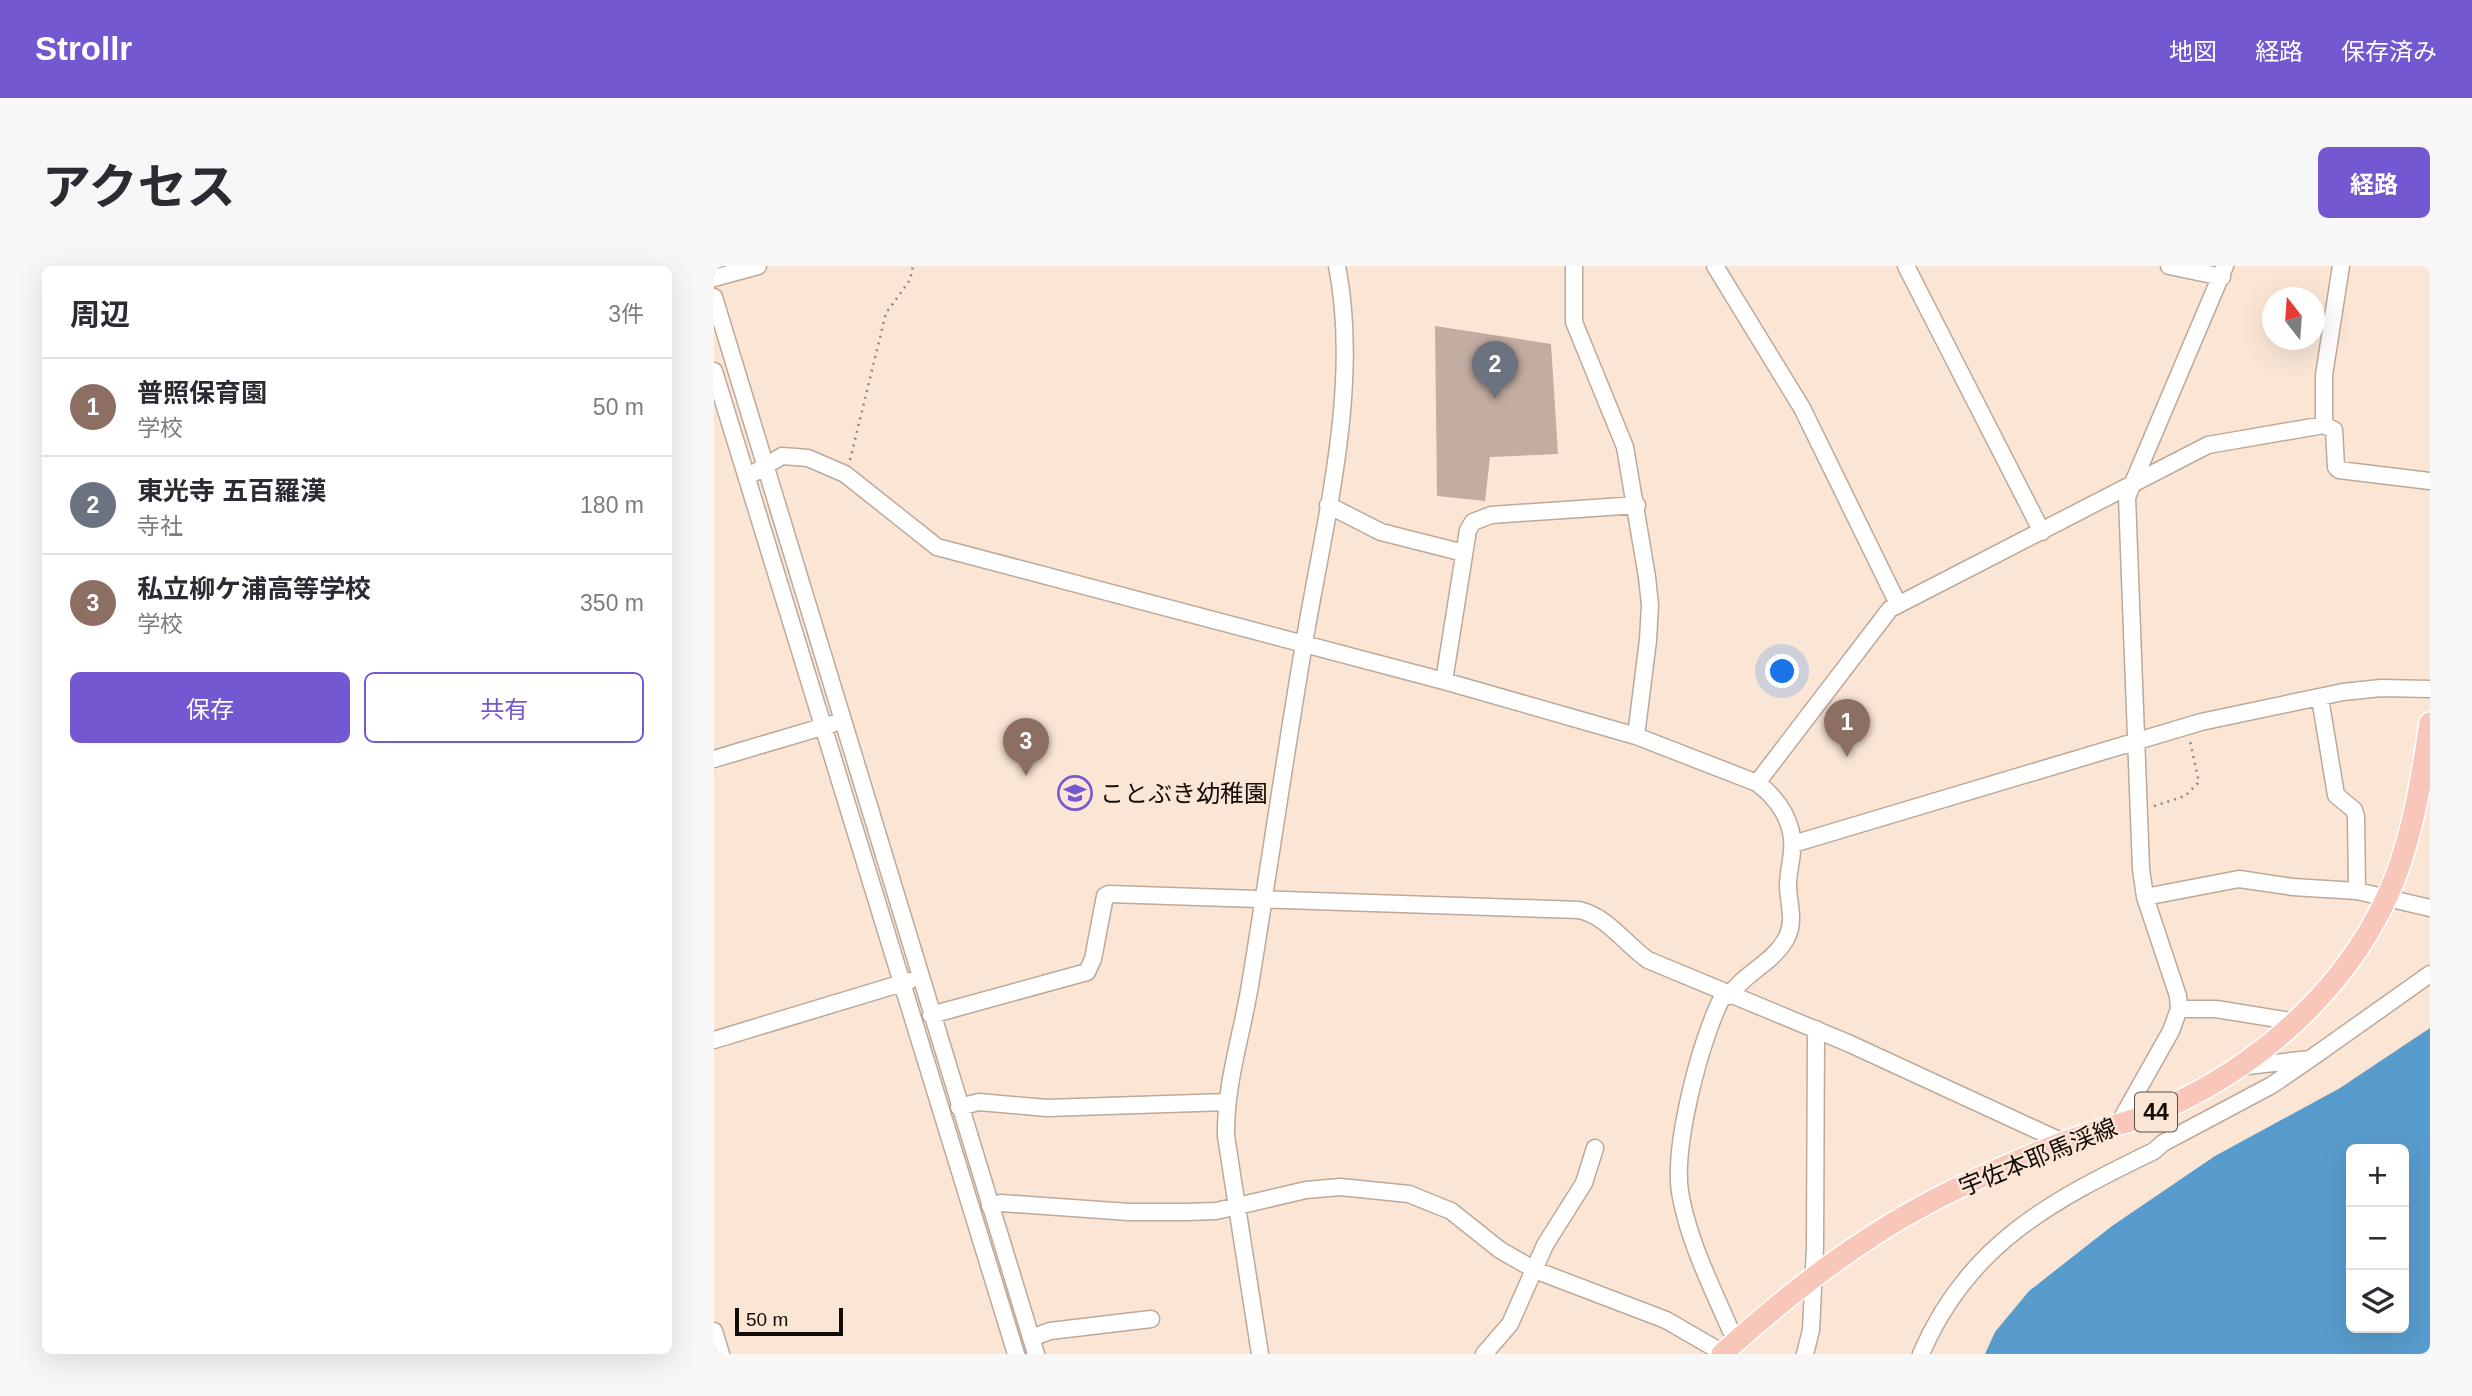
<!DOCTYPE html>
<html lang="ja">
<head>
<meta charset="utf-8">
<style>
	:root { --surface:#fff; --page:#f7f7f7; --text:#2b2b33; --muted:#7c7c81; --line:#e1e1e2; --accent:#7458d2 }
	body { margin:0; font-family:Arial,"Noto Sans JP",sans-serif; background:var(--page); color:var(--text) }
	.controls { position:absolute; right:21px; bottom:21px; display:grid; overflow:hidden; border-radius:10px; box-shadow:0 7px 28px #0002 }
	.controls button { width:63px; height:63px; display:grid; place-items:center; padding:0; border:0; border-bottom:2px solid var(--line); background:var(--surface); color:var(--text); font:35px sans-serif }
	.compass { position:absolute; left:1548px; top:21px; width:63px; height:63px; border-radius:50%; background:var(--surface); box-shadow:0 7px 28px #0002; rotate:343deg }
	.scale { position:absolute; left:21px; bottom:18px; width:108px; box-sizing:border-box; padding-left:7px; border:4px solid #130d07; border-top:0; font-size:19px; line-height:24px; white-space:nowrap; color:#130d07; -webkit-text-stroke:5px #fbe6d6; paint-order:stroke }
	.you { position:absolute; left:1069px; top:406px; width:24px; height:24px; margin:-18px; border:5px solid #fff; border-radius:50%; background:#1a73e8; box-shadow:0 0 0 10px #1a73e833 }
	.badge { display:grid; place-items:center; width:46px; height:46px; border-radius:50%; background:var(--accent); color:#fff; font-size:23px; font-weight:700 }
	.pin { position:absolute; translate:-50% -58px; filter:drop-shadow(0 2px 4px #0008) }
	.pin::after { content:''; position:absolute; top:37px; width:24px; height:21px; background:inherit; clip-path:polygon(0 0,100% 0,50% 100%) }
	.list { margin:0; padding:0; list-style:none }
	h2 { display:flex; justify-content:space-between; align-items:center; height:91px; margin:0; padding:0 28px; font-size:30px }
	h2 small { font-size:23px; font-weight:400; color:var(--muted) }
	.list li { display:grid; grid-template-columns:46px 1fr auto; gap:21px; align-items:center; box-sizing:border-box; height:98px; padding:0 28px; border-top:2px solid var(--line) }
	.list b { display:block; font-size:26px; white-space:nowrap }
	.list p { margin:0; font-size:23px; white-space:nowrap; color:var(--muted) }
	.list em { font-size:23px; font-style:normal; color:var(--muted) }
	.actions { display:flex; gap:14px; padding:21px 28px }
	.actions a { flex:1; padding:16px 0; border:2px solid var(--accent); border-radius:10px; text-align:center; font-size:24px; color:var(--accent) }
	.actions .main { background:var(--accent); color:#fff }
	.icon { flex:none; width:38px; height:38px; fill:none; stroke:currentColor; stroke-width:2; stroke-linecap:round; stroke-linejoin:round }
	.map { position:relative; flex:none; width:1716px; height:1088px; overflow:hidden; border-radius:10px }
	header { display:flex; align-items:center; gap:42px; box-sizing:border-box; height:98px; padding:0 35px; background:var(--accent); color:#fff }
	header strong { font-size:33px }
	nav { display:flex; gap:38px; margin-inline-start:auto; font-size:24px }
	.intro { display:flex; align-items:center; justify-content:space-between; box-sizing:border-box; height:168px; padding:0 42px }
	h1 { margin:0; font-size:49px }
	.button { padding:18px 32px; border-radius:10px; background:var(--accent); color:#fff; font-size:24px; font-weight:700 }
	main { display:flex; gap:42px; padding:0 42px }
	aside { flex:1; background:var(--surface); border-radius:10px; box-shadow:0 7px 28px #0002 }
	.map>svg:first-child { display:block }
</style>
</head>
<body>
<header>
<strong>Strollr</strong>
<nav><a>地図</a><a>経路</a><a>保存済み</a></nav>
</header>
<div class="intro"><h1>アクセス</h1><a class="button">経路</a></div>
<main>
<aside>
<h2>周辺<small>3件</small></h2>
<ul class="list">
<li><span class="badge" style="background:#8d6e63">1</span><div><b>普照保育園</b><p>学校</p></div><em>50 m</em></li>
<li><span class="badge" style="background:#6b7280">2</span><div><b>東光寺 五百羅漢</b><p>寺社</p></div><em>180 m</em></li>
<li><span class="badge" style="background:#8d6e63">3</span><div><b>私立柳ケ浦高等学校</b><p>学校</p></div><em>350 m</em></li>
</ul>
<div class="actions"><a class="main">保存</a><a>共有</a></div>
</aside>
<div class="map">
<svg width="1716" height="1088" viewBox="0 0 1716 1088">
	<rect width="100%" height="100%" fill="#fbe6d6"/>
	<path fill="#589ccd" fill-rule="evenodd" d="M1716 762V1088H1271L1281 1066 1315 1025 1398 960 1501 890 1626 822ZM1637 883H1690V1062H1637Z"/>
	<path fill="#c3aca1" d="M721 60 837 78 844 188 776 191 771 235 723 230Z"/>
	<g fill="none" stroke-linecap="round" stroke-linejoin="round">
		<g stroke="#bca99a" stroke-width="19">
			<path id="minor" d="M860 0V56L911 181 933 311 936 339 934 374 922 470
				M1001 0 1088 142 1184 338
				M1192 0 1328 266
				M1455 0 1508 11
				M0 12 44 0
				M0 31 322 1088
				M0 105 302 1088
				M1610 159V109L1627 0
				M33 211 68 190 94 192 131 208 223 281 730 415 922 470 1043 517C1065 533 1081 558 1078 586 1077 597 1074 608 1074 619 1074 637 1082 655 1072 673 1058 698 1030 707 1015 730
				M614 239 667 266 750 287
				M730 415 754 264 759 256 777 249 923 239
				M1606 432 1622 529 1640 544 1642 551 1643 625
				M0 493 118 458
				M1043 517 1176 343 1494 179 1610 159 1620 164 1622 201 1625 204 1716 215
				M1079 578 1487 456 1629 426 1667 422 1716 423
				M1431 631 1525 613 1579 621 1643 625 1716 642
				M1010 728C987 770 959 879 966 926 974 974 997 1019 1016 1063L1024 1074
				M1465 743H1502L1582 756
				M217 749 373 706 379 693 391 630 395 628 865 644C893 650 911 678 934 694L1134 777 1351 877
				M0 774 195 715
				M1524 801 1596 793 1716 708
				M245 841 265 836 333 842 513 836
				M1404 859 1457 765 1465 743 1464 730 1431 631 1427 603 1413 231 1511 0
				M276 940 287 937 415 946H472L502 945 592 924 626 921 695 928 737 945 786 984 821 1004 952 1054 1009 1087
				M0 1065 7 1088
				M317 1072 336 1065 437 1053
				M546 1088 512 870C511 817 529 766 537 713 555 602 571 490 590 378 610 257 647 121 623 0
				M770 1088 796 1058 831 979 870 917 881 882
				M1091 1088 1097 1064 1101 981 1102 763
				M1207 1088C1254 978 1337 935 1440 885L1449 877 1558 819 1596 793"/>
		</g>
		<g stroke="#fff" stroke-width="24">
			<path id="major" d="M1008 1088C1084 1019 1165 957 1259 915 1297 897 1337 880 1377 867 1400 859 1424 854 1447 844 1549 799 1640 717 1681 612 1700 562 1708 510 1716 457"/>
		</g>
		<path stroke="#96877c" stroke-width="2.5" stroke-dasharray="2 5" stroke-linecap="butt" d="M136 194 172 47 196 14 199 0
			M1440 540 1471 530 1485 516 1476 475"/>
		<use href="#minor" stroke="#fff" stroke-width="16"/>
		<use href="#major" stroke="#f8c7b9" stroke-width="21"/>
	</g>
	<defs>
		<g id="school-ring" transform="scale(1.75)"><circle r="9.5" fill="#fbe6d6" stroke="#7458d2" stroke-width="1.5"/><path d="M0-5L7-2L0 1L-7-2ZM-4 1L0 2.5L4 1V4Q0 6-4 4Z" fill="#7458d2"/></g>
	</defs>
	<g fill-rule="evenodd">
		<use href="#school-ring" x="361" y="527"/>
	</g>
	<g text-anchor="middle" dominant-baseline="central" stroke-width="5" stroke-linejoin="round" paint-order="stroke">
		<rect fill="#fbe6d6" stroke="#594e45" stroke-width="2" x="1421" y="826.5" width="42" height="39" rx="5"/>
		<g font-size="23" font-weight="bold" fill="#130d07">
			<text x="1442" y="846">44</text>
		</g>
		<g font-size="24" fill="#130d07" stroke="#fbe6d6" text-anchor="start">
			<text x="386" y="527">ことぶき幼稚園</text>
		</g>
		<g font-size="24" fill="#130d07" stroke="#fbe6d6">
			<text transform="translate(1324 891) rotate(-22)">宇佐本耶馬渓線</text>
		</g>
	</g>
</svg>
<div class="controls">
<button>+</button>
<button>−</button>
<button><svg class="icon" aria-label="layers" viewBox="0 0 24 24"><path d="M12 4l9 5-9 5-9-5zM3 14l9 5 9-5"/></svg></button>
</div>
<svg class="compass" viewBox="-18 -18 36 36"><path d="M0-13l5 13h-10z" fill="#e53935"/><path d="M0 13l5-13h-10z" fill="#7c7c81"/></svg>
<div class="scale">50 m</div>
<div class="you"></div>
<div class="pin badge" style="left:1133px;top:491px;background:#8d6e63">1</div>
<div class="pin badge" style="left:781px;top:133px;background:#6b7280">2</div>
<div class="pin badge" style="left:312px;top:510px;background:#8d6e63">3</div>
</div>
</main>
</body>
</html>
